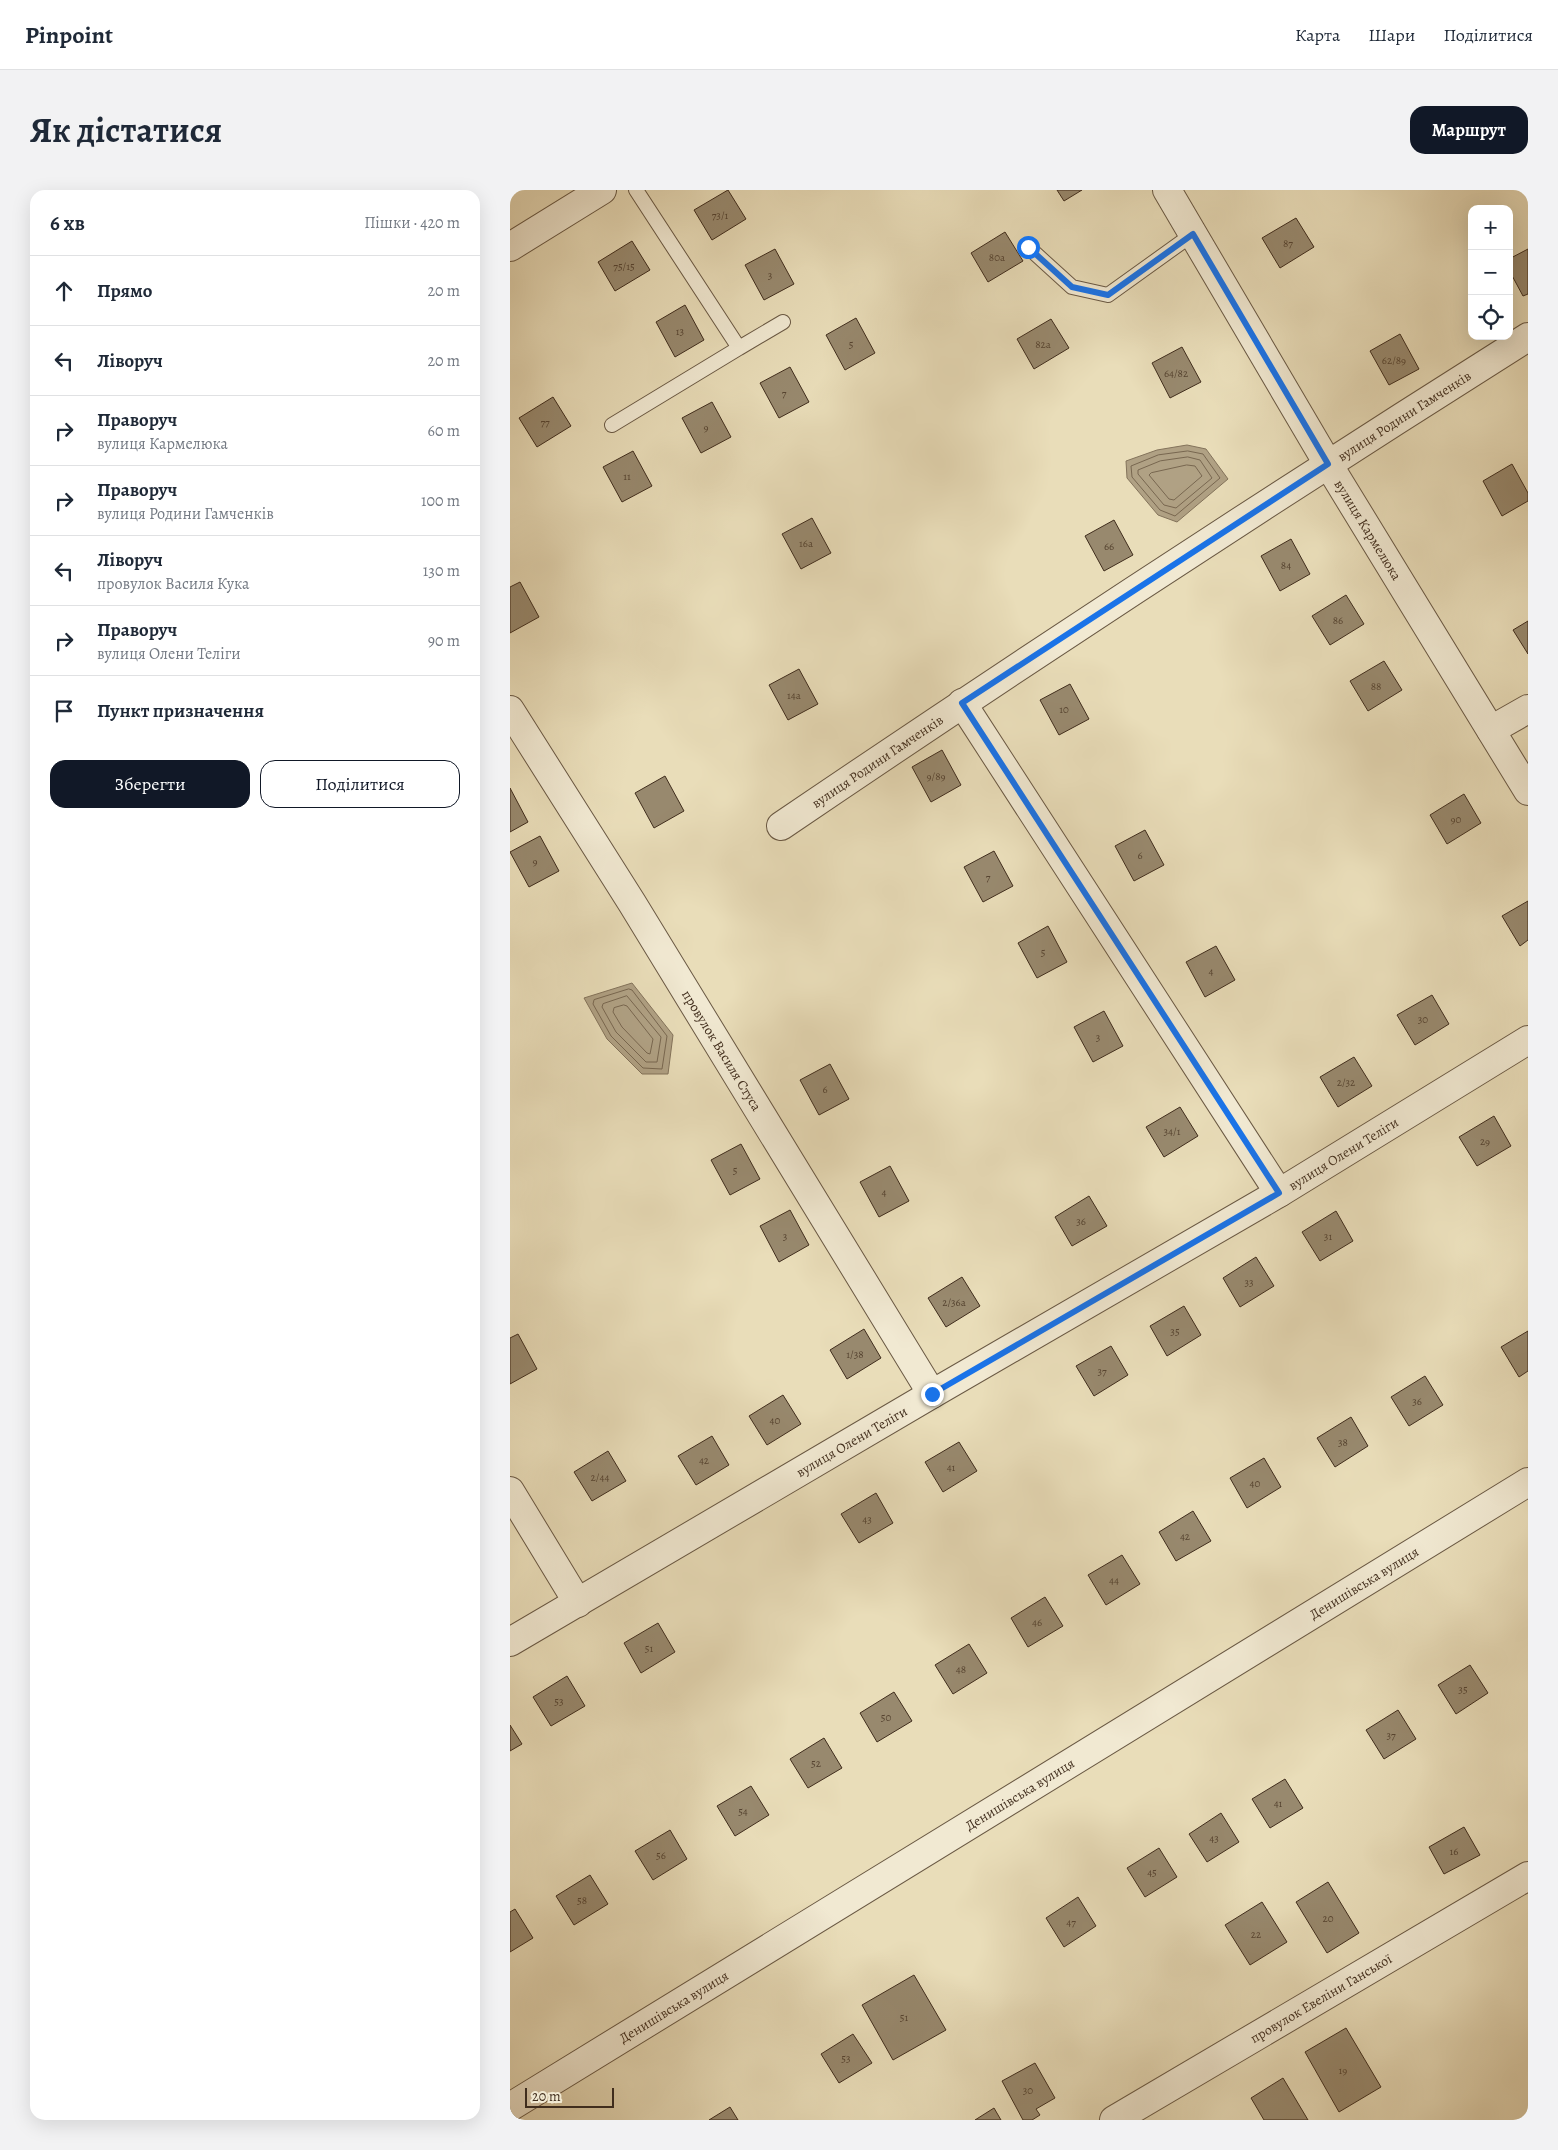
<!DOCTYPE html>
<html lang="uk">
<head>
<meta charset="utf-8">
<style>
	:root { --surface:#fff; --page:#f2f2f3; --text:#1f2937; --muted:#747a83; --line:#e0e1e3; --accent:#111827 }
	body { margin:0; font-family:Alegreya,serif; background:var(--page); color:var(--text) }
	.controls { position:absolute; right:15px; top:15px; display:grid; overflow:hidden; border-radius:10px; box-shadow:0 5px 20px #0002 }
	.controls button { width:45px; height:45px; display:grid; place-items:center; padding:0; border:0; border-bottom:1px solid var(--line); background:var(--surface); color:var(--text); font:25px sans-serif }
	.scale { position:absolute; left:15px; bottom:12px; width:89px; box-sizing:border-box; padding-left:5px; border:2px solid #402d1d; border-top:0; font-size:14px; line-height:18px; white-space:nowrap; color:#402d1d; -webkit-text-stroke:4px #f1e9d2; paint-order:stroke }
	.stop { position:absolute; width:15px; height:15px; margin:-11px; border:4px solid #1a73e8; border-radius:50%; background:#fff }
	.stop.end { background:#1a73e8; border-color:#fff; box-shadow:0 1px 5px #0008 }
	.list { margin:0; padding:0; list-style:none }
	h2 { display:flex; justify-content:space-between; align-items:center; height:65px; margin:0; padding:0 20px; font-size:21px }
	h2 small { font-size:16px; font-weight:400; color:var(--muted) }
	.list li { display:grid; grid-template-columns:32px 1fr auto; gap:15px; align-items:center; box-sizing:border-box; height:70px; padding:0 20px; border-top:1px solid var(--line) }
	.list b { display:block; font-size:19px; white-space:nowrap }
	.list p { margin:0; font-size:16px; white-space:nowrap; color:var(--muted) }
	.list em { font-size:16px; font-style:normal; color:var(--muted) }
	.actions { display:flex; gap:10px; padding:15px 20px }
	.actions a { flex:1; padding:11px 0; border:1px solid var(--accent); border-radius:15px; text-align:center; font-size:18px; color:var(--accent) }
	.actions .main { background:var(--accent); color:#fff }
	.icon { flex:none; width:28px; height:28px; fill:none; stroke:currentColor; stroke-width:2; stroke-linecap:round; stroke-linejoin:round }
	.map { position:relative; flex:none; width:1018px; height:1930px; overflow:hidden; border-radius:15px }
	header { display:flex; align-items:center; gap:30px; box-sizing:border-box; height:70px; padding:0 25px; background:var(--surface); border-bottom:1px solid var(--line) }
	header strong { font-size:24px }
	nav { display:flex; gap:28px; margin-inline-start:auto; font-size:18px }
	.intro { display:flex; align-items:center; justify-content:space-between; box-sizing:border-box; height:120px; padding:0 30px }
	h1 { margin:0; font-size:35px }
	.button { padding:12px 22px; border-radius:15px; background:var(--accent); color:#fff; font-size:18px; font-weight:700 }
	main { display:flex; gap:30px; padding:0 30px }
	aside { flex:1; background:var(--surface); border-radius:15px; box-shadow:0 5px 20px #0002 }
	.map>svg:first-child { display:block }
</style>
</head>
<body>
<header>
<strong>Pinpoint</strong>
<nav><a>Карта</a><a>Шари</a><a>Поділитися</a></nav>
</header>
<div class="intro"><h1>Як дістатися</h1><a class="button">Маршрут</a></div>
<main>
<aside>
<h2>6 хв<small>Пішки · 420 m</small></h2>
<ul class="list">
<li><svg class="icon" aria-label="ahead" viewBox="0 0 24 24"><path d="M12 20V5M6 11l6-6 6 6"/></svg><div><b>Прямо</b></div><em>20 m</em></li>
<li><svg class="icon" aria-label="left" viewBox="0 0 24 24"><path d="M17 20v-9H6M10 6l-5 5 5 5"/></svg><div><b>Ліворуч</b></div><em>20 m</em></li>
<li><svg class="icon" aria-label="right" viewBox="0 0 24 24"><path d="M7 20v-9h11M14 6l5 5-5 5"/></svg><div><b>Праворуч</b><p>вулиця Кармелюка</p></div><em>60 m</em></li>
<li><svg class="icon" aria-label="right" viewBox="0 0 24 24"><path d="M7 20v-9h11M14 6l5 5-5 5"/></svg><div><b>Праворуч</b><p>вулиця Родини Гамченків</p></div><em>100 m</em></li>
<li><svg class="icon" aria-label="left" viewBox="0 0 24 24"><path d="M17 20v-9H6M10 6l-5 5 5 5"/></svg><div><b>Ліворуч</b><p>провулок Василя Кука</p></div><em>130 m</em></li>
<li><svg class="icon" aria-label="right" viewBox="0 0 24 24"><path d="M7 20v-9h11M14 6l5 5-5 5"/></svg><div><b>Праворуч</b><p>вулиця Олени Теліги</p></div><em>90 m</em></li>
<li><svg class="icon" aria-label="arrive" viewBox="0 0 24 24"><path d="M6 21V4h12l-3 4 3 4H6"/></svg><div><b>Пункт призначення</b></div></li>
</ul>
<div class="actions"><a class="main">Зберегти</a><a>Поділитися</a></div>
</aside>
<div class="map">
<svg width="1018" height="1930" viewBox="0 0 1018 1930">
	<rect width="100%" height="100%" fill="#e9ddb9"/>
	<filter id="stains"><feTurbulence type="fractalNoise" baseFrequency=".004" numOctaves="4"/><feColorMatrix values="0 0 0 0 .2 0 0 0 0 .09 0 0 0 0 .02 0 0 0 .5 -.17"/></filter>
	<radialGradient id="worn" r=".72"><stop offset=".6" stop-color="#630" stop-opacity="0"/><stop offset="1" stop-color="#630" stop-opacity=".3"/></radialGradient>
	<path fill="#b0a184" stroke="#83735b" d="M677 255 696 259 718 289 667 332 648 325 617 288 616 271 647 260Z
		M122 793 163 845 158 884H132L97 849 74 808Z"/>
	<g fill="none" stroke-linecap="round" stroke-linejoin="round">
		<path stroke="#786750" stroke-width="1" d="M678 261 693 264 710 288 665 326 650 320 622 287 621 276 648 265Z
			M678 267 690 270 702 288 666 318 654 315 628 284V280L650 271Z
			M677 275 685 276 692 286 664 310 659 309 639 285 641 283Z
			M119 799 122 800 157 846 152 879 133 878 101 846 83 814 84 810Z
			M117 806 151 847 147 872H136L106 842 92 817 93 814Z
			M114 815 117 816 143 849 140 864 137 863 112 837 103 822 104 818Z"/>
	</g>
	<path fill="#98896e" stroke="#402d1d" d="M218 0 236 29 202 50 184 20Z
		M547 0H572L554 11Z
		M786 28 804 57 770 78 752 48Z
		M495 42 513 71 478 92 461 63Z
		M122 51 140 80 105 101 88 72Z
		M265 59 284 94 254 110 235 75Z
		M1018 59V104L1013 106 999 80V69Z
		M175 115 194 150 165 167 146 132Z
		M346 128 365 163 335 180 316 145Z
		M541 129 559 158 524 179 507 149Z
		M890 144 909 179 879 195 860 161Z
		M672 157 691 192 660 208 642 173Z
		M280 177 299 212 269 228 250 193Z
		M43 207 61 236 27 257 9 228Z
		M202 212 221 247 191 263 172 228Z
		M123 261 142 296 112 312 93 277Z
		M1002 274 1018 303V311L992 326 973 291Z
		M302 328 321 363 291 379 272 344Z
		M604 330 623 365 594 381 575 346Z
		M781 349 800 384 770 401 751 366Z
		M10 392 29 427 0 443V397Z
		M836 405 854 434 820 455 802 426Z
		M1018 431V464L1003 440Z
		M874 471 892 500 858 521 840 491Z
		M289 479 308 514 278 530 259 495Z
		M560 494 579 529 549 545 530 510Z
		M432 560 451 595 421 612 402 577Z
		M155 586 174 621 144 638 125 603Z
		M0 598 18 632 0 642Z
		M954 604 971 633 937 654 920 625Z
		M635 640 654 675 624 691 605 656Z
		M30 646 49 681 19 697 0 662Z
		M484 661 503 696 473 712 454 677Z
		M1018 711V750L1010 756 992 726Z
		M538 736 557 772 527 788 508 753Z
		M706 756 725 790 695 807 676 772Z
		M922 805 939 834 905 855 887 825Z
		M594 821 613 856 583 872 564 837Z
		M844 867 862 896 828 917 810 887Z
		M320 874 339 909 309 925 290 890Z
		M670 917 688 946 654 967 636 937Z
		M984 926 1001 956 967 976 949 947Z
		M231 954 250 989 220 1005 201 970Z
		M380 976 399 1011 369 1027 350 992Z
		M579 1006 597 1036 562 1056 545 1027Z
		M280 1020 299 1055 269 1072 250 1036Z
		M826 1021 843 1051 810 1071 792 1042Z
		M746 1067 764 1096 730 1117 713 1088Z
		M452 1087 470 1116 436 1137 418 1108Z
		M674 1116 691 1145 657 1166 640 1136Z
		M354 1139 371 1168 337 1189 320 1160Z
		M1018 1141V1181L1009 1187 991 1157Z
		M8 1144 27 1179 0 1194V1148Z
		M601 1156 618 1185 584 1206 566 1176Z
		M915 1186 933 1215 899 1236 881 1207Z
		M273 1205 291 1234 257 1255 239 1226Z
		M841 1227 858 1256 825 1277 807 1248Z
		M202 1246 219 1275 186 1295 168 1266Z
		M449 1252 467 1281 433 1302 415 1272Z
		M98 1261 116 1291 82 1311 64 1282Z
		M754 1268 771 1297 737 1318 720 1288Z
		M366 1303 383 1333 349 1353 331 1324Z
		M683 1321 701 1351 666 1371 649 1342Z
		M612 1365 630 1394 596 1415 578 1385Z
		M535 1407 553 1436 518 1457 501 1428Z
		M148 1433 165 1462 131 1483 114 1453Z
		M459 1454 477 1483 443 1504 425 1475Z
		M960 1475 978 1503 946 1524 928 1495Z
		M57 1486 75 1516 41 1536 23 1507Z
		M384 1502 402 1531 367 1552 350 1523Z
		M888 1520 906 1549 874 1569 856 1540Z
		M0 1535 12 1554 0 1561Z
		M314 1548 332 1578 298 1598 280 1569Z
		M775 1589 793 1618 760 1638 742 1609Z
		M241 1596 259 1625 225 1646 207 1616Z
		M711 1623 729 1652 697 1672 679 1644Z
		M954 1637 970 1665 934 1684 919 1657Z
		M160 1640 177 1669 143 1690 125 1661Z
		M649 1658 667 1687 635 1707 617 1678Z
		M80 1685 98 1714 64 1735 46 1706Z
		M818 1692 849 1743 817 1763 786 1712Z
		M568 1707 586 1736 554 1757 536 1728Z
		M752 1712 777 1752 740 1775 715 1735Z
		M5 1719 23 1748 0 1762V1722Z
		M404 1785 436 1840 383 1870 352 1815Z
		M836 1838 871 1897 829 1922 795 1862Z
		M343 1844 362 1873 329 1893 311 1864Z
		M525 1873 545 1908 526 1919 530 1925 522 1930H513L492 1891Z
		M773 1888 798 1930H754L741 1908Z
		M220 1917 228 1930H199Z
		M484 1918 491 1930H465Z"/>
	<g fill="none" stroke-linecap="round" stroke-linejoin="round">
		<g stroke="#6a5944" stroke-width="16">
			<path id="service" d="M518 57 562 97 598 105 683 44
				M229 158 273 132
				M102 235 229 158 126 0"/>
		</g>
		<g stroke="#6a5944" stroke-width="30">
			<g id="minor">
				<path id="s1" d="M657 0 818 274 1018 601"/>
				<path d="M0 57 92 0"/>
				<path d="M452 513 769 1003"/>
				<path id="s2" d="M0 520 122 713 422 1204"/>
				<path d="M981 540 1018 519"/>
				<path id="s3" d="M271 636C517 469 766 306 1018 147"/>
				<path d="M0 1301 68 1413"/>
				<path id="s4" d="M0 1452 422 1204 769 1003 1018 850"/>
				<path id="s5" d="M0 1917 1018 1292"/>
				<path id="s6" d="M604 1930 1018 1686"/>
			</g>
		</g>
		<use href="#service" stroke="#f1e9d2" stroke-width="14"/>
		<use href="#minor" stroke="#f1e9d2" stroke-width="28"/>
	</g>
	<g fill="none" stroke-linecap="round" stroke-linejoin="round">
		<path stroke="#1a73e8" stroke-width="6" d="M422 1204 769 1003 452 513 818 274 683 44 598 105 562 97 518 57"/>
	</g>
	<g text-anchor="middle" dominant-baseline="central" stroke-width="5" stroke-linejoin="round" paint-order="stroke">
		<g font-size="11" fill="#564431">
			<text x="210" y="25">73/1</text>
			<text x="778" y="53">87</text>
			<text x="487" y="67">80а</text>
			<text x="114" y="76">75/15</text>
			<text x="260" y="85">3</text>
			<text x="170" y="141">13</text>
			<text x="341" y="154">5</text>
			<text x="533" y="154">82а</text>
			<text x="884" y="170">62/89</text>
			<text x="666" y="183">64/82</text>
			<text x="274" y="203">7</text>
			<text x="35" y="232">77</text>
			<text x="196" y="237">9</text>
			<text x="117" y="286">11</text>
			<text x="296" y="353">16а</text>
			<text x="599" y="356">66</text>
			<text x="776" y="375">84</text>
			<text x="828" y="430">86</text>
			<text x="866" y="496">88</text>
			<text x="284" y="505">14а</text>
			<text x="554" y="519">10</text>
			<text x="426" y="586">9/89</text>
			<text x="946" y="629">90</text>
			<text x="630" y="665">6</text>
			<text x="25" y="671">9</text>
			<text x="478" y="687">7</text>
			<text x="533" y="762">5</text>
			<text x="701" y="781">4</text>
			<text x="913" y="829">30</text>
			<text x="588" y="847">3</text>
			<text x="836" y="892">2/32</text>
			<text x="315" y="899">6</text>
			<text x="662" y="941">34/1</text>
			<text x="975" y="951">29</text>
			<text x="225" y="980">5</text>
			<text x="374" y="1002">4</text>
			<text x="571" y="1031">36</text>
			<text x="275" y="1046">3</text>
			<text x="818" y="1046">31</text>
			<text x="739" y="1092">33</text>
			<text x="444" y="1112">2/36а</text>
			<text x="665" y="1141">35</text>
			<text x="345" y="1164">1/38</text>
			<text x="592" y="1181">37</text>
			<text x="907" y="1211">36</text>
			<text x="265" y="1230">40</text>
			<text x="833" y="1252">38</text>
			<text x="194" y="1270">42</text>
			<text x="441" y="1277">41</text>
			<text x="90" y="1287">2/44</text>
			<text x="745" y="1293">40</text>
			<text x="357" y="1329">43</text>
			<text x="675" y="1346">42</text>
			<text x="604" y="1390">44</text>
			<text x="527" y="1432">46</text>
			<text x="139" y="1458">51</text>
			<text x="451" y="1479">48</text>
			<text x="953" y="1499">35</text>
			<text x="49" y="1511">53</text>
			<text x="376" y="1527">50</text>
			<text x="881" y="1545">37</text>
			<text x="306" y="1573">52</text>
			<text x="768" y="1613">41</text>
			<text x="233" y="1621">54</text>
			<text x="704" y="1648">43</text>
			<text x="944" y="1661">16</text>
			<text x="151" y="1665">56</text>
			<text x="642" y="1682">45</text>
			<text x="72" y="1710">58</text>
			<text x="818" y="1728">20</text>
			<text x="561" y="1732">47</text>
			<text x="746" y="1744">22</text>
			<text x="394" y="1827">51</text>
			<text x="336" y="1868">53</text>
			<text x="833" y="1880">19</text>
			<text x="518" y="1900">30</text>
		</g>
		<g font-size="14" fill="#402d1d" stroke="#f1e9d2">
			<text stroke="none"><textPath href="#s3" startOffset="746">вулиця Родини Гамченків</textPath></text>
			<text stroke="none"><textPath href="#s1" startOffset="395">вулиця Кармелюка</textPath></text>
			<text stroke="none"><textPath href="#s3" startOffset="116">вулиця Родини Гамченків</textPath></text>
			<text stroke="none"><textPath href="#s2" startOffset="401">провулок Василя Стуса</textPath></text>
			<text stroke="none"><textPath href="#s4" startOffset="966">вулиця Олени Теліги</textPath></text>
			<text stroke="none"><textPath href="#s4" startOffset="396">вулиця Олени Теліги</textPath></text>
			<text stroke="none"><textPath href="#s5" startOffset="1002">Денишівська вулиця</textPath></text>
			<text stroke="none"><textPath href="#s5" startOffset="598">Денишівська вулиця</textPath></text>
			<text stroke="none"><textPath href="#s6" startOffset="240">провулок Евеліни Ганської</textPath></text>
			<text stroke="none"><textPath href="#s5" startOffset="192">Денишівська вулиця</textPath></text>
		</g>
	</g>
	<rect width="100%" height="100%" filter="url(#stains)"/>
	<rect width="100%" height="100%" fill="url(#worn)"/>
</svg>
<div class="controls">
<button>+</button>
<button>−</button>
<button><svg class="icon" aria-label="locate" viewBox="0 0 24 24"><circle cx="12" cy="12" r="6"/><path d="M12 2v4M12 18v4M2 12h4M18 12h4"/></svg></button>
</div>
<div class="scale">20 m</div>
<div class="stop" style="left:518px;top:57px"></div>
<div class="stop end" style="left:422px;top:1204px"></div>
</div>
</main>
</body>
</html>
